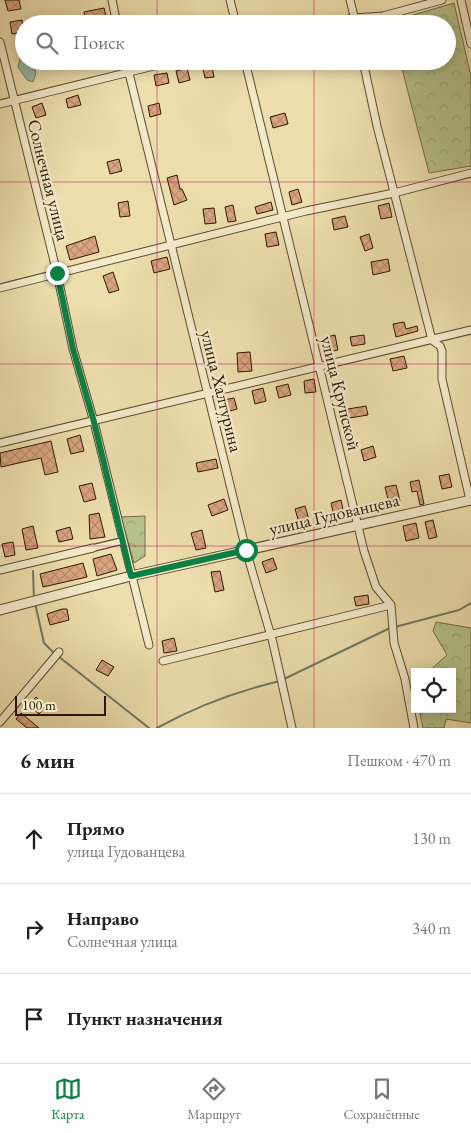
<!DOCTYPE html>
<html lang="ru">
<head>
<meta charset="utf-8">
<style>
	:root { --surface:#fff; --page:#f2f2f2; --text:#222; --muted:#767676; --line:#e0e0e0; --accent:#0b8043 }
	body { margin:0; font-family:"EB Garamond",serif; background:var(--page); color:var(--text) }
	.controls { position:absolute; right:15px; bottom:15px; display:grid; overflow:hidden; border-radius:0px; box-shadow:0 2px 12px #0003 }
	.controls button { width:45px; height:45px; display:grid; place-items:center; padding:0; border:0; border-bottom:1px solid var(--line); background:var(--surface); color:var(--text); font:25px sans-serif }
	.scale { position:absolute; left:15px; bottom:12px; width:91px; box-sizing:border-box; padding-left:5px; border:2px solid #2d1703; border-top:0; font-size:14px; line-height:18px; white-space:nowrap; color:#2d1703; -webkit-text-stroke:4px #f3eaca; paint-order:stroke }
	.stop { position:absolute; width:15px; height:15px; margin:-11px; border:4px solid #0b8043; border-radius:50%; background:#fff }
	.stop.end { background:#0b8043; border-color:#fff; box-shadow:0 1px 5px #0008 }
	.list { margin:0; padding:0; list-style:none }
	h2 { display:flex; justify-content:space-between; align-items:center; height:65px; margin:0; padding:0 20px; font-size:21px }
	h2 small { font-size:16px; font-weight:400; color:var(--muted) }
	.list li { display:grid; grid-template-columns:32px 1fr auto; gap:15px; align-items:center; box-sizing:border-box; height:90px; padding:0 20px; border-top:1px solid var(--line) }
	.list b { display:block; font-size:19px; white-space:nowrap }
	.list p { margin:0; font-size:16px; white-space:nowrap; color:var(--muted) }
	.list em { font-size:16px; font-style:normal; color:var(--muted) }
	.icon { flex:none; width:28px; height:28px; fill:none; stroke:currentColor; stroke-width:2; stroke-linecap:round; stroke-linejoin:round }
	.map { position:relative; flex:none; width:471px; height:728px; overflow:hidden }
	.search { position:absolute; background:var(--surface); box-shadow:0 2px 12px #0003; left:15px; right:15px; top:15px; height:55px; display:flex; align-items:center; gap:12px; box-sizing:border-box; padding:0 18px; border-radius:28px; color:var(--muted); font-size:19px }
	.sheet { height:335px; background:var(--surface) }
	nav { display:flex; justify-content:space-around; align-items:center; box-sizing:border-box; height:70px; border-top:1px solid var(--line); background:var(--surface); font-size:14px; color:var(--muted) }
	nav a { display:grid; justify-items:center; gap:2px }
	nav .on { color:var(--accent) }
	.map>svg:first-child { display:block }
</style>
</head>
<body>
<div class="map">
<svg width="471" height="728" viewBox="0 0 471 728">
	<defs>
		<pattern id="forest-crowns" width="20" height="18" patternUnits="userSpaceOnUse" patternTransform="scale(1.25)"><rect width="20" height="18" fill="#b6c28b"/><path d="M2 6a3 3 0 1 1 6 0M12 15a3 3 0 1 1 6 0" fill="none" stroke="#9da676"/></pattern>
		<pattern id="building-cross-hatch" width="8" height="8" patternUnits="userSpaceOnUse" patternTransform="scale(1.25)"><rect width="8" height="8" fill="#d9a480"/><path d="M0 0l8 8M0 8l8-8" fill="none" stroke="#bb8c6d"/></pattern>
	</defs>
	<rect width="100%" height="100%" fill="#eddead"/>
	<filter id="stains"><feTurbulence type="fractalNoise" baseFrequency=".004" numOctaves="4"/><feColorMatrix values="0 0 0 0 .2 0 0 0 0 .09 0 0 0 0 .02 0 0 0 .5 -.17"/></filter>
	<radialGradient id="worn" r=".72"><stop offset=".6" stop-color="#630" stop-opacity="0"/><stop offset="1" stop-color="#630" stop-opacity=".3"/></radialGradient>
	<path fill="url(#forest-crowns)" stroke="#726c47" d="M454 3 471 76V166L429 173 400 61H447V24H390L389 22Z
		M145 516V556L134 563 121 517Z
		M436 622 471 628V723L446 719 444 728H423L419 709H452V672H428L447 655 433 631Z"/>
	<path fill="#9abca6" stroke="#6e7a65" d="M21 54H24V61H32L36 73 33 82 27 80 18 67Z"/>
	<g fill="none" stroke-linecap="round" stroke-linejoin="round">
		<path stroke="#6e7a65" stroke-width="2" d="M33 571 34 599
			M35 603 44 643 54 653
			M395 627 459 610 471 603
			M58 656 149 728
			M284 679 390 628
			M157 728C195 707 238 691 280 681"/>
	</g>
	<path fill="url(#building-cross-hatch)" stroke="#2d1703" d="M5 0H19L21 9 8 11Z
		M104 8 106 16 86 20 84 12Z
		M22 20 23 32 12 34 10 22Z
		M211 62 214 77 205 78 202 64Z
		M187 68 190 80 179 83 176 71Z
		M167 73 169 83 156 86 154 75Z
		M78 95 81 105 68 108 66 99Z
		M42 103 46 115 36 118 32 107Z
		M159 103 161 114 150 117 148 106Z
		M285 113 288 124 273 128 270 117Z
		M119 159 122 171 110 174 107 162Z
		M177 175 180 189H182L187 200 174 205 167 178Z
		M298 189 302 202 292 205 289 192Z
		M128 201 130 216 120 217 118 203Z
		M271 202 273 210 257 214 255 207Z
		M389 203 392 217 381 219 378 206Z
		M233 205 236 221 228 222 225 207Z
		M214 208 216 223 205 224 203 209Z
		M345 216 348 227 334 230 332 219Z
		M276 232 279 245 267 247 265 234Z
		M369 234 373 248 365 251 360 237Z
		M95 236 99 252 70 260 66 246Z
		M167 257 170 269 154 273 151 261Z
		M388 259 390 271 373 275 371 262Z
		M113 272 119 290 109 293 103 276Z
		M404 322 406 329 417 326 418 331 396 337 393 324Z
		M335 335 338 350 329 352 326 337Z
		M364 335 365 344 352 346 350 337Z
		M250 352 252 371 238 372 237 353Z
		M404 356 407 368 393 371 390 359Z
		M314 379 316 392 305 393 304 381Z
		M288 384 291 395 279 398 276 387Z
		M263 388 266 401 255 404 252 391Z
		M234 398 237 409 226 412 223 400Z
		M366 406 368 415 343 419 342 410Z
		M80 435 84 451 71 454 67 439Z
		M51 441 58 472 45 475 41 458 1 467 0 453Z
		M373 446 376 457 364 461 361 450Z
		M216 459 218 468 198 472 196 463Z
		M449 474 452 487 442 489 439 476Z
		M419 480 424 504 420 505 417 491 412 492 410 482Z
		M92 483 96 499 84 502 79 486Z
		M396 485 400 501 389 503 385 487Z
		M224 499 228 510 212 516 208 505Z
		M341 500 344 514 334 516 331 503Z
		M305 506 310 523 300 526 295 509Z
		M99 513 105 537 90 539 89 515Z
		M433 520 437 537 429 539 425 522Z
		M416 523 419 538 406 541 403 526Z
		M33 526 38 548 26 550 22 529Z
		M70 527 73 539 59 542 56 531Z
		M202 530 206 548 196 550 191 533Z
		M13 542 15 555 5 557 2 544Z
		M111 554 117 570 97 576 93 559Z
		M273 558 277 569 266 573 262 562Z
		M83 563 87 577 43 587 40 574Z
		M220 571 224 590 215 592 211 572Z
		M368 595 369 604 356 606 354 597Z
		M62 609H67L69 620 50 625 47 614Z
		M174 638 177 651 164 653 162 641Z
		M102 660 114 667 108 676 96 670Z
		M36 697 46 706 39 714 29 705Z
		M21 713 39 728H27L16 719Z"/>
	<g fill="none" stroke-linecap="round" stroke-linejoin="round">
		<g stroke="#5d492e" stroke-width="8">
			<path id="pedestrian" d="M93 548 122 541"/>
		</g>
		<g stroke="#5d492e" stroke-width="9">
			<path id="minor" d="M112 0 117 24
				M230 0 236 24
				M350 0 356 24
				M461 0 471 44
				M328 24 354 18 383 16 442 0
				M0 42 57 273 73 349 94 422 149 645
				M126 61 246 550 273 643 292 728
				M245 61 364 551 376 587 391 605 394 643 405 679 414 728
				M363 61 377 126 432 340 440 346 442 351V379L470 500
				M0 104 174 61
				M0 288 306 211 394 193 471 173
				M0 443 471 330
				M0 570 93 548
				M163 661 391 605
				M0 722 59 652"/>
		</g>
		<g stroke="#5d492e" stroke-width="11">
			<path id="tertiary" d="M0 610 131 576 471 500"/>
		</g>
		<use href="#pedestrian" stroke="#f3eaca" stroke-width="5.5"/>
		<use href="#minor" stroke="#f3eaca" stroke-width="7"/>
		<use href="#tertiary" stroke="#f3eaca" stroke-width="9"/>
	</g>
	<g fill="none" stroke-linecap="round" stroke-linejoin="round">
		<path stroke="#0b8043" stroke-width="6" d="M57 273 73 349 94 422 131 576 246 550"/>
	</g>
	<path fill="none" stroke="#c2185b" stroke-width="1" stroke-opacity="0.55" d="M157 0V24M314 0V24M157 61V728M314 61V728M0 182H471M0 364H471M0 546H471"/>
	<g text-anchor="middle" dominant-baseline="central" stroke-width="4.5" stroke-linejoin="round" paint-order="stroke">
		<g font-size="18" fill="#2d1703" stroke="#f3eaca">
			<text transform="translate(49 180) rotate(76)">Солнечная улица</text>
			<text transform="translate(222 391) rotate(76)">улица Халтурина</text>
			<text transform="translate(341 393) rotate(76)">улица Крупской</text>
			<text transform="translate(334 514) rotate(-13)">улица Гудованцева</text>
		</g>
	</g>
	<rect width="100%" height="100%" filter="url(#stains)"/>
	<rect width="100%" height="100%" fill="url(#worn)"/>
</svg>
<div class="controls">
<button><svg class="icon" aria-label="locate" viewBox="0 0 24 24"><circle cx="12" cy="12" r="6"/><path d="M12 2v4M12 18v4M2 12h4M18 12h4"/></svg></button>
</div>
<div class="scale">100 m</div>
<div class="stop" style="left:246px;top:550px"></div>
<div class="stop end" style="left:57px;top:273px"></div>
<div class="search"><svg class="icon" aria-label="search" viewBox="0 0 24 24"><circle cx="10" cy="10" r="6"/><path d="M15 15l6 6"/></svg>Поиск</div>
</div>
<section class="sheet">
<h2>6 мин<small>Пешком · 470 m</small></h2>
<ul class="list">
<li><svg class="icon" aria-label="ahead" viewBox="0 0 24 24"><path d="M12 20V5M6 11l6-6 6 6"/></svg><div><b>Прямо</b><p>улица Гудованцева</p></div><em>130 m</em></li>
<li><svg class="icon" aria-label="right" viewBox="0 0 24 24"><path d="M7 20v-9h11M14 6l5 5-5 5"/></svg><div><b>Направо</b><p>Солнечная улица</p></div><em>340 m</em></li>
<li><svg class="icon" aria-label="arrive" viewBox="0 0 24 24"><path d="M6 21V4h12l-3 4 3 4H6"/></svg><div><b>Пункт назначения</b></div></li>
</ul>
</section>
<nav>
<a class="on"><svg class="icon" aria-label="map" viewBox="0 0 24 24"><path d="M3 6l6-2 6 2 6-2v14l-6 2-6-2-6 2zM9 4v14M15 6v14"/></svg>Карта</a>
<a><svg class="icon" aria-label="directions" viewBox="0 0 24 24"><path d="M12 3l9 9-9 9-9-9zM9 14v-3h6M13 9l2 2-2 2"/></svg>Маршрут</a>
<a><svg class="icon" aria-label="saved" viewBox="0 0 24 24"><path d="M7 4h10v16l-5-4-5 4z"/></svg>Сохранённые</a>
</nav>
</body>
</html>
